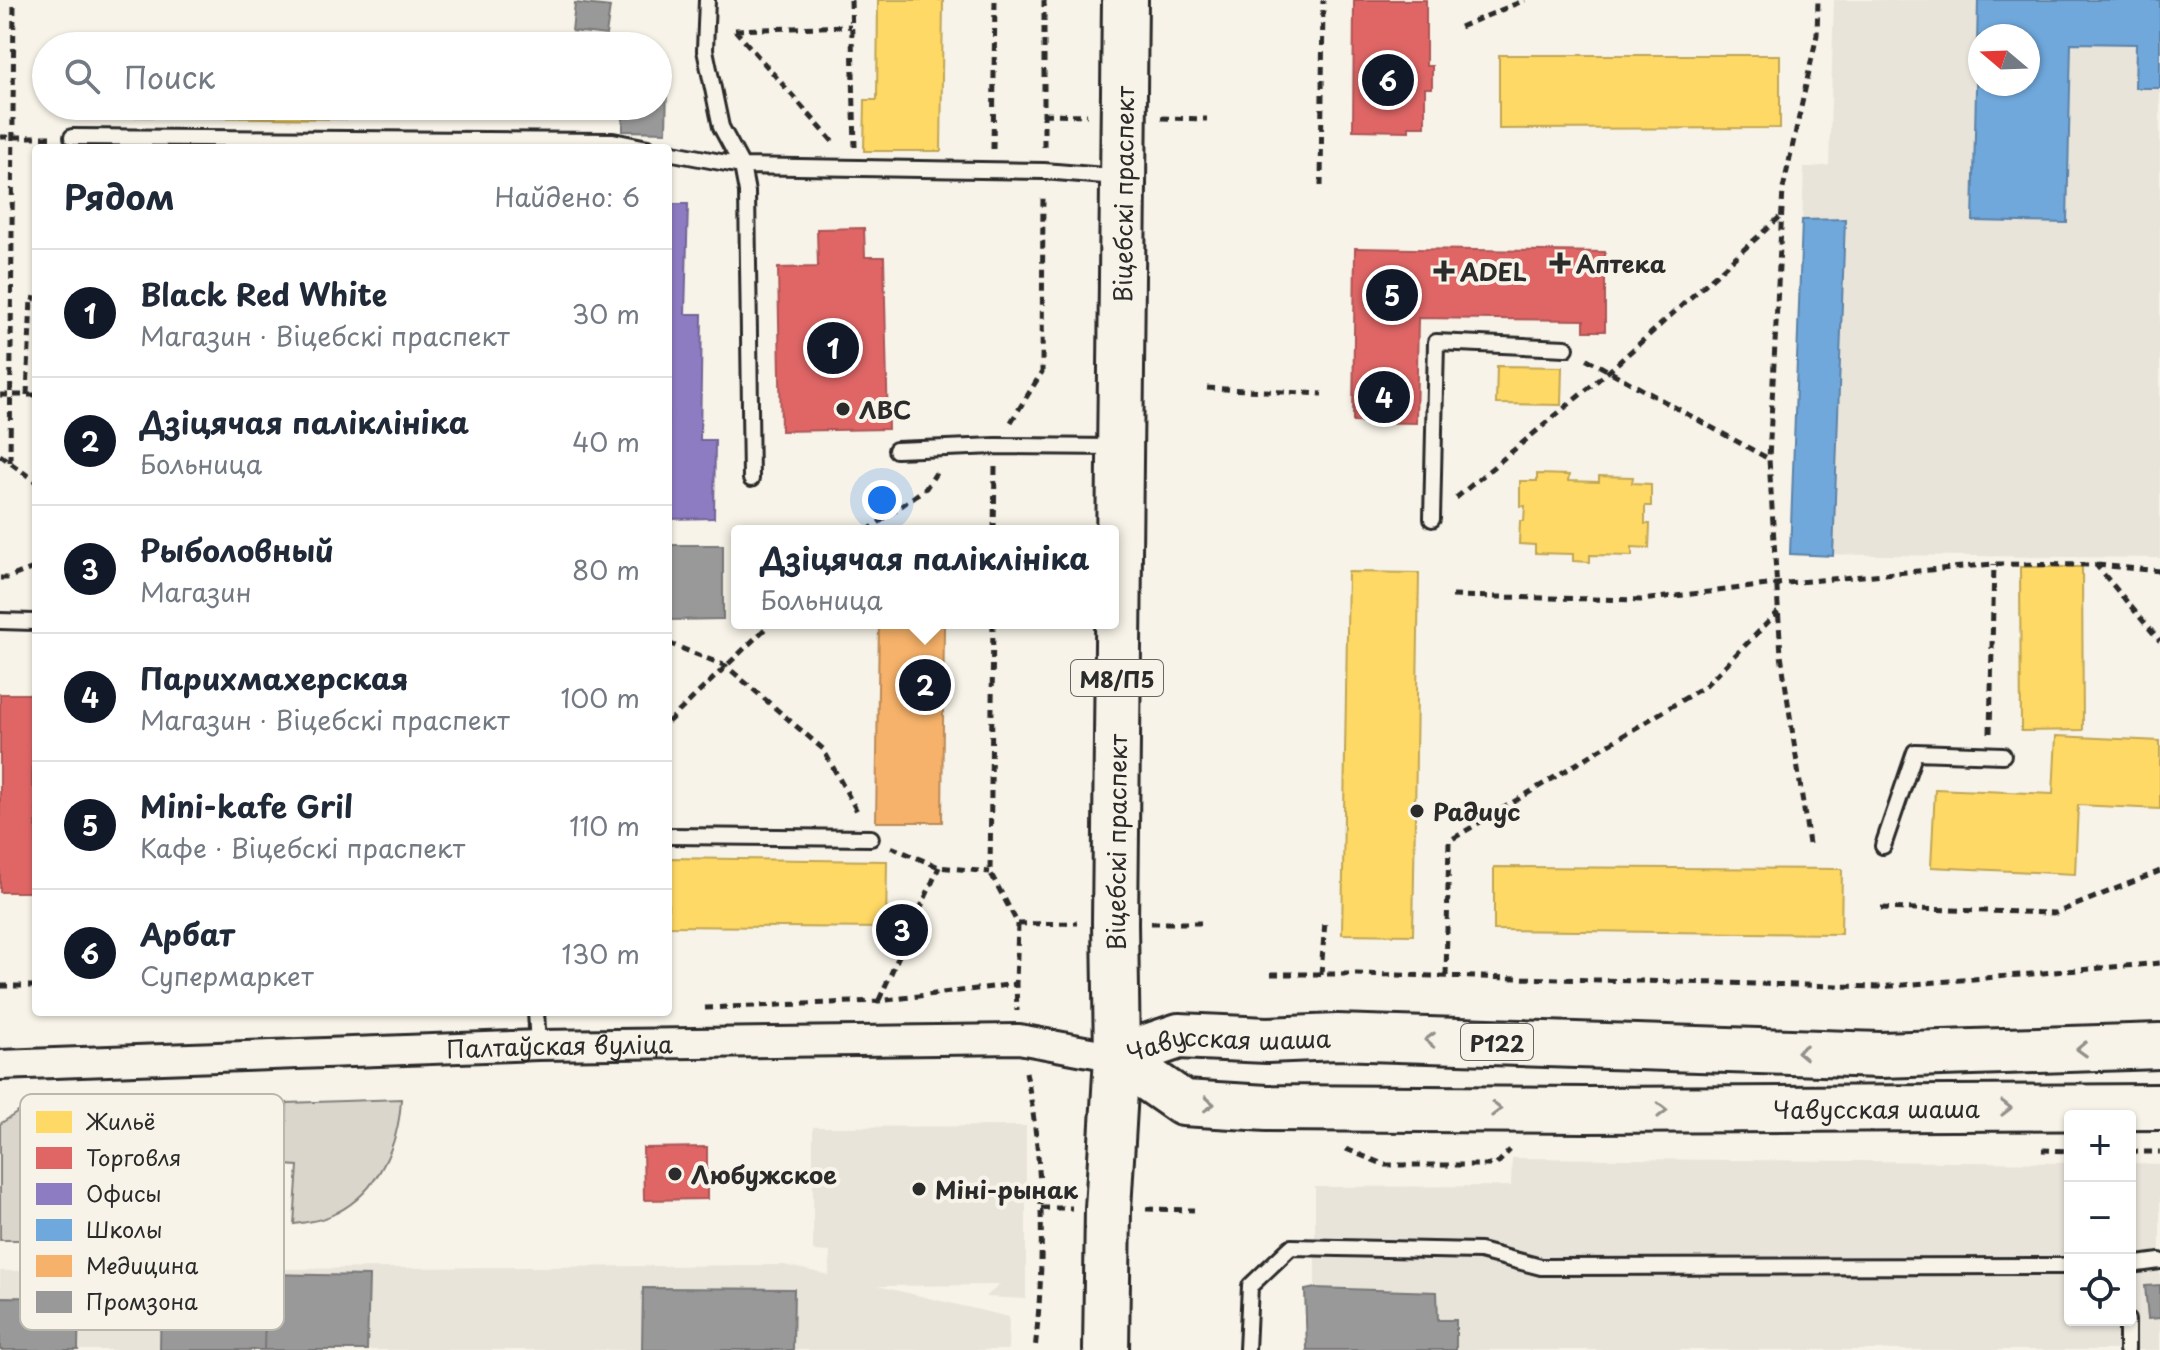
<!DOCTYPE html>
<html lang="ru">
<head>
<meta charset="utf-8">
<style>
	:root { --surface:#fff; --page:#f6f6f7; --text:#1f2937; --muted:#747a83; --line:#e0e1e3; --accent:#111827 }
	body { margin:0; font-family:"Playpen Sans",sans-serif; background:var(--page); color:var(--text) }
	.controls { position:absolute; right:24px; bottom:24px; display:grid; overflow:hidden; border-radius:8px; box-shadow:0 2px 6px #0004 }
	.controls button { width:72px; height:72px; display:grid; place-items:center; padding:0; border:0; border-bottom:2px solid var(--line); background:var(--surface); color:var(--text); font:40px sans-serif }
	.compass { position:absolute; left:1968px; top:24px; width:72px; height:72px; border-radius:50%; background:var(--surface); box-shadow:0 2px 6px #0004; rotate:289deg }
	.you { position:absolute; left:882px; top:500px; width:28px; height:28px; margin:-20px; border:6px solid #fff; border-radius:50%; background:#1a73e8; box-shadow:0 0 0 12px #1a73e833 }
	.badge { display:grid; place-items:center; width:52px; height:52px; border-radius:50%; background:var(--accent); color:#fff; font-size:26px; font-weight:700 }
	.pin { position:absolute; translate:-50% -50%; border:4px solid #fff; box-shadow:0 2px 8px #0006 }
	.popup { position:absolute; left:731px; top:525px; width:388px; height:104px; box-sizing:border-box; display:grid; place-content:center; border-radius:8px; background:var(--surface); filter:drop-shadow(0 2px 6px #0005); font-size:26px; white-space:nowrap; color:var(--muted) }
	.popup b { font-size:30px; color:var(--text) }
	.popup::after { content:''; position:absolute; left:50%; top:100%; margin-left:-16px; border:16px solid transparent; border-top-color:var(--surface) }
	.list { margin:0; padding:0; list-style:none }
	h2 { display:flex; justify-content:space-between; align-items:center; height:104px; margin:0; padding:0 32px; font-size:34px }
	h2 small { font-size:26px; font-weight:400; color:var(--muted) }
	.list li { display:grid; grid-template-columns:52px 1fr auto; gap:24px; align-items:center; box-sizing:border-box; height:128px; padding:0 32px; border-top:2px solid var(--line) }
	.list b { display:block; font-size:30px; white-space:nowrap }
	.list p { margin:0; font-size:26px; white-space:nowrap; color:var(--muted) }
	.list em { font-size:26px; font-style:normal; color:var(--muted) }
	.icon { flex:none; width:44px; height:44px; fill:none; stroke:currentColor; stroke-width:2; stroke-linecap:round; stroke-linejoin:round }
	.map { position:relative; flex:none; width:2160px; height:1350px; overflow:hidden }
	.search { position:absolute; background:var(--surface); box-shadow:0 2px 6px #0004; left:32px; top:32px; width:640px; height:88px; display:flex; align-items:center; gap:20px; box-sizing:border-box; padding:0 28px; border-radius:44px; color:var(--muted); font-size:30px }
	.panel { position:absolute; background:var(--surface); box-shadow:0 2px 6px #0004; left:32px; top:144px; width:640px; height:872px; border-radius:8px }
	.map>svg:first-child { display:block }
</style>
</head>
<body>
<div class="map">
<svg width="2160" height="1350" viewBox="0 0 2160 1350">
	<rect width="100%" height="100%" fill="#f7f3e8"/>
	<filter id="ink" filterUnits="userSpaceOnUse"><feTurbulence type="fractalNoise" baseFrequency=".0125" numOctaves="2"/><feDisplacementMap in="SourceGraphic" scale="16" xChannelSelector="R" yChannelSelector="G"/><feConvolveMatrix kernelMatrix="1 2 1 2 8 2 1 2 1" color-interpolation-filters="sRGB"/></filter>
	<g filter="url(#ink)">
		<path fill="#e8e4da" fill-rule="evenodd" d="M1834 0H2160V558L1790 554 1804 168 1829 165ZM1980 36H2028V84H1980Z
			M1026 1126V1299L985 1297 1000 1285 878 1286 1009 1317 1008 1350H0V1271L784 1265 829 1275 830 1252 813 1251V1127Z
			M1512 1158 2070 1163V1320H2130V1163L2160 1164V1350H1307L1305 1290 1315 1287V1187L1511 1186Z"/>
		<path fill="#dad6cc" stroke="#82807c" stroke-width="2" d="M401 1099C399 1144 378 1192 336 1213 324 1220 308 1222 294 1224L298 1166 285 1165 287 1103Z
			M35 1101 107 1103C118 1119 109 1130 94 1137L135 1227H173L178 1240H0V1124Z
			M154 1103H276L275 1165 263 1164 257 1226C242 1222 224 1218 210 1209 181 1190 151 1138 154 1103Z"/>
		<path fill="#ffd966" stroke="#bfa554" stroke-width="2" d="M878 0H943L941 151H864L865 100H877Z
			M86 37 347 40V46H85Z
			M1499 55H1780V128L1499 129Z
			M84 106H346V119L84 116Z
			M1497 366 1562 367 1561 405 1496 404Z
			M1537 474 1569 475 1568 481 1599 482V476L1633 477 1632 483 1651 484V506H1645V524H1650L1649 548 1632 547V556L1590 555V562L1573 561V554L1535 553V545L1519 544 1520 521H1524L1525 506H1520V481H1537Z
			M2020 567H2082L2083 730 2021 731Z
			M1348 572 1419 573 1413 935 1342 934Z
			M2056 736 2160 741V809L2078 805 2075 874 1931 867 1935 789 2053 794Z
			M668 858 887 861 886 928 668 926Z
			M1494 867 1842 869 1841 934 1494 930Z"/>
		<path fill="#e06666" stroke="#aa5454" stroke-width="2" d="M1354 0H1426V66H1432V88H1425V126H1409V131L1353 130Z
			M864 228 865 257H884L888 429 781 431 778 268 818 267 817 229Z
			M1355 248 1605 252V331H1584V320L1418 318 1416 423 1353 422Z
			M0 694H33L32 787H36V892H0Z
			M707 1147V1199L644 1200 643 1148Z"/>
		<path fill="#8e7cc3" stroke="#706495" stroke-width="2" d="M668 204H688L685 314H702L700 440H715L714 518 668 519Z"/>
		<path fill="#6fa8dc" stroke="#5b82a7" stroke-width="2" fill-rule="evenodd" d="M1978 0H2160V88H2135L2136 44 2071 43 2067 223 1973 221ZM1980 36H2028V84H1980Z
			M1845 219 1833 556 1790 554 1802 220Z"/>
		<path fill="#f6b26b" stroke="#b98a58" stroke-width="2" d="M879 623H944L942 822H876Z"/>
		<path fill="#999" stroke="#787878" stroke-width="2" d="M575 3 610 7 606 35 572 31Z
			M658 86H667L666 132 623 131V106H658Z
			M668 545H723V619L668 620Z
			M266 1274 369 1276 367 1350H264Z
			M161 1285 266 1288 264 1350H160Z
			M2160 1285V1318L2148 1319 2145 1286Z
			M643 1288 794 1289 793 1350H642Z
			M1315 1288 1437 1292 1438 1320H1456V1350H1307L1305 1290Z
			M0 1297 79 1298 78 1350H0Z"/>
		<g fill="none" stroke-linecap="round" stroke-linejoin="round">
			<g stroke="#2b2b2b" stroke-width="20">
				<path id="service" d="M707 0 705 50 721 127 742 166 1044 171 1117 177
					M72 137 613 141 648 148
					M668 152 742 166 747 192 751 479
					M896 450 996 446 1115 447
					M1432 519 1436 342 1566 348
					M0 621 34 622
					M668 836 871 838
					M1883 846 1915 752 2003 755
					M536 1012 538 1045
					M2130 1265 2160 1261
					M1247 1350 1250 1286 1291 1247 1480 1251 1541 1267 2070 1266
					M2127 1350V1320"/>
			</g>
			<g stroke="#2b2b2b" stroke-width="34">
				<g id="minor">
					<path id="s1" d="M0 1065 538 1045 1019 1039 1117 1057"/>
				</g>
			</g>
			<g stroke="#2b2b2b" stroke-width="50">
				<g id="primary">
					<path id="s2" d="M1117 1057 1183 1103 1267 1108 1584 1110 2160 1107"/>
					<path id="s3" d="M1117 1057 1179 1036 1267 1040 1337 1037 1880 1055 2160 1046"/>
					<path id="s4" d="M1106 1350 1108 1209 1117 1057 1115 923 1125 0"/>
				</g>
			</g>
			<path stroke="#2b2b2b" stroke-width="5" stroke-dasharray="8 6" stroke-linecap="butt" d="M851 0 855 147
				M1460 27 1525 0
				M735 30 834 143
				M735 30 851 26
				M1044 114 1087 115
				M1161 118 1207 119
				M0 137H51
				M1044 147V0
				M993 149 995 0
				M1321 186 1323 0
				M1587 359 1769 459
				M1207 388 1322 394
				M0 395H36
				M27 395 31 298 36 299
				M1011 422 1042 372 1043 193
				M0 455 36 482
				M10 462 14 0
				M1456 498 1609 371 1781 216
				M867 531 926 488 936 473
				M994 531 995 467
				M2097 565 2160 571
				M0 578H7L36 567
				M1452 596 1641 600 1776 584 1994 564 2096 565 2160 641
				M993 623 990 872 1018 924 1016 984 1017 1011
				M668 643 726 666 823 749 858 813
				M668 722 771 623
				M1990 733 1994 564
				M1809 844 1781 655 1769 459 1783 189 1817 35 1818 0
				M891 847 939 867 990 872
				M1881 908 2056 913 2160 871
				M1151 923H1207
				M1018 924 1077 923
				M1271 974H1357L1879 987 2160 963
				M1321 974 1325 921
				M1446 976 1449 841 1705 686 1778 612
				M0 986H36
				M879 1000 939 867
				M705 1008 878 1001 1016 984
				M1026 1072C1044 1161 1045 1260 1035 1350
				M1346 1149 1385 1165H1496L1510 1150
				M2042 1150 2070 1151
				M2130 1152H2160
				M1041 1208H1072
				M1146 1209 1194 1210"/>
			<use href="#service" stroke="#f7f3e8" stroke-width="14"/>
			<use href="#minor" stroke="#f7f3e8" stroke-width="28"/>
			<use href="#primary" stroke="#f7f3e8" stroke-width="44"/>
		</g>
		<defs><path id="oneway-chevron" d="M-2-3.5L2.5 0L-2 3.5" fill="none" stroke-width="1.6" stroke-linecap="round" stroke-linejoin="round" transform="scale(2)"/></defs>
		<g stroke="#918f8a">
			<use href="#oneway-chevron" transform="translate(1430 1040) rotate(-178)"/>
			<use href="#oneway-chevron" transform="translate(2082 1049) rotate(178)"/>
			<use href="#oneway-chevron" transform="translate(1802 1052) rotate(-178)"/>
			<use href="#oneway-chevron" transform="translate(1209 1104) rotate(3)"/>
			<use href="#oneway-chevron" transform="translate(2006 1108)"/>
			<use href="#oneway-chevron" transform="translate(1496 1109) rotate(1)"/>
			<use href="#oneway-chevron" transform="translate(1662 1110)"/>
		</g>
	</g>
	<g fill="#2b2b2b" stroke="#f7f3e8" stroke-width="3">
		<path d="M1556 251h8v8h8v8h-8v8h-8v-8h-8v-8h8z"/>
		<path d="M1440 259h8v8h8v8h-8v8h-8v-8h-8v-8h8z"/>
		<circle cx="843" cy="409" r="8"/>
		<circle cx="1417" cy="811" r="8"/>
		<circle cx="675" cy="1174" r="8"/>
		<circle cx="919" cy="1189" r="8"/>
	</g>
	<g text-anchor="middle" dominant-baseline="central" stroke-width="8" stroke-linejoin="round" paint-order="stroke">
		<g fill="#f7f3e8" stroke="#686764" stroke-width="2">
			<rect x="1071" y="660" width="92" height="36" rx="6"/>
			<rect x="1461" y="1024" width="72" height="36" rx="6"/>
		</g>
		<g font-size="22" font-weight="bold" fill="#2b2b2b">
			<text x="1117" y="678">М8/П5</text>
			<text x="1497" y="1042">Р122</text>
		</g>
		<g font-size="24" fill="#2b2b2b" stroke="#f7f3e8">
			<text stroke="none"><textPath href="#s4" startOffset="1156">Віцебскі праспект</textPath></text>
			<text stroke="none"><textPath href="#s4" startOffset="508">Віцебскі праспект</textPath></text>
			<text stroke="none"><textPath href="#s1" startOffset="560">Палтаўская вуліца</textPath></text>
			<text stroke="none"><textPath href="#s3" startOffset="114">Чавусская шаша</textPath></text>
			<text stroke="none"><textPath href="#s2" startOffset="774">Чавусская шаша</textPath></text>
		</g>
		<g font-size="24" font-weight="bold" fill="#2b2b2b" stroke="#f7f3e8" text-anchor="start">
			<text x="1576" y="263">Аптека</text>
			<text x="1460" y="271">ADEL</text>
			<text x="859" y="409">ЛВС</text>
			<text x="1433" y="811">Радиус</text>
			<text x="691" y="1174">Любужское</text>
			<text x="935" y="1189">Міні-рынак</text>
		</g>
	</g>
	<rect x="20" y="1094" width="264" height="236" rx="12" fill="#f7f3e8" stroke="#bab7af" stroke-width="2"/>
	<rect x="36" y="1111" width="36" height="22" fill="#ffd966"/>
	<rect x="36" y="1147" width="36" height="22" fill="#e06666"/>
	<rect x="36" y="1183" width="36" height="22" fill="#8e7cc3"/>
	<rect x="36" y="1219" width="36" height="22" fill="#6fa8dc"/>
	<rect x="36" y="1255" width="36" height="22" fill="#f6b26b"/>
	<rect x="36" y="1291" width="36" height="22" fill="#999"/>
	<g font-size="22" fill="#2b2b2b">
		<text x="86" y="1130">Жильё</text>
		<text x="86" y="1166">Торговля</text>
		<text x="86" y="1202">Офисы</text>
		<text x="86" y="1238">Школы</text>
		<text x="86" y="1274">Медицина</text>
		<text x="86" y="1310">Промзона</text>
	</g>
</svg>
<div class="controls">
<button>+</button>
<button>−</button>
<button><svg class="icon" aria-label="locate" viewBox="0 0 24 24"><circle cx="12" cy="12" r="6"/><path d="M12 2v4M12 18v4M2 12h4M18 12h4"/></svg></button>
</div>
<svg class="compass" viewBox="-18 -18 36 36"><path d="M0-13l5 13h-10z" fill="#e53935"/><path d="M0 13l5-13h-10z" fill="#747a83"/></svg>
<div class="you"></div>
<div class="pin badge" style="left:833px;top:348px">1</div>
<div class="pin badge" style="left:925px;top:685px">2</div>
<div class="popup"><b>Дзіцячая паліклініка</b>Больница</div>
<div class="pin badge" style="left:902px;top:930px">3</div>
<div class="pin badge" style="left:1384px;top:397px">4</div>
<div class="pin badge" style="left:1392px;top:295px">5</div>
<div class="pin badge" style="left:1388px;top:80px">6</div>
<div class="search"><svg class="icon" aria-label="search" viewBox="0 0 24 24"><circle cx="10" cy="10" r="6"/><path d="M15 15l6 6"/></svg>Поиск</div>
<section class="panel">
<h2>Рядом<small>Найдено: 6</small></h2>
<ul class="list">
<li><span class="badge">1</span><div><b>Black Red White</b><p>Магазин · Віцебскі праспект</p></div><em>30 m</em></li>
<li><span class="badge">2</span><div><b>Дзіцячая паліклініка</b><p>Больница</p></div><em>40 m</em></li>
<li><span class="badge">3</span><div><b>Рыболовный</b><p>Магазин</p></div><em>80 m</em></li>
<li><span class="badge">4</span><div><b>Парихмахерская</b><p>Магазин · Віцебскі праспект</p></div><em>100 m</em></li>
<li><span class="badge">5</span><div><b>Mini-kafe Gril</b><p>Кафе · Віцебскі праспект</p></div><em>110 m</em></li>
<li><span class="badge">6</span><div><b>Арбат</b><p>Супермаркет</p></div><em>130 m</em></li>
</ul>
</section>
</div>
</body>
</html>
